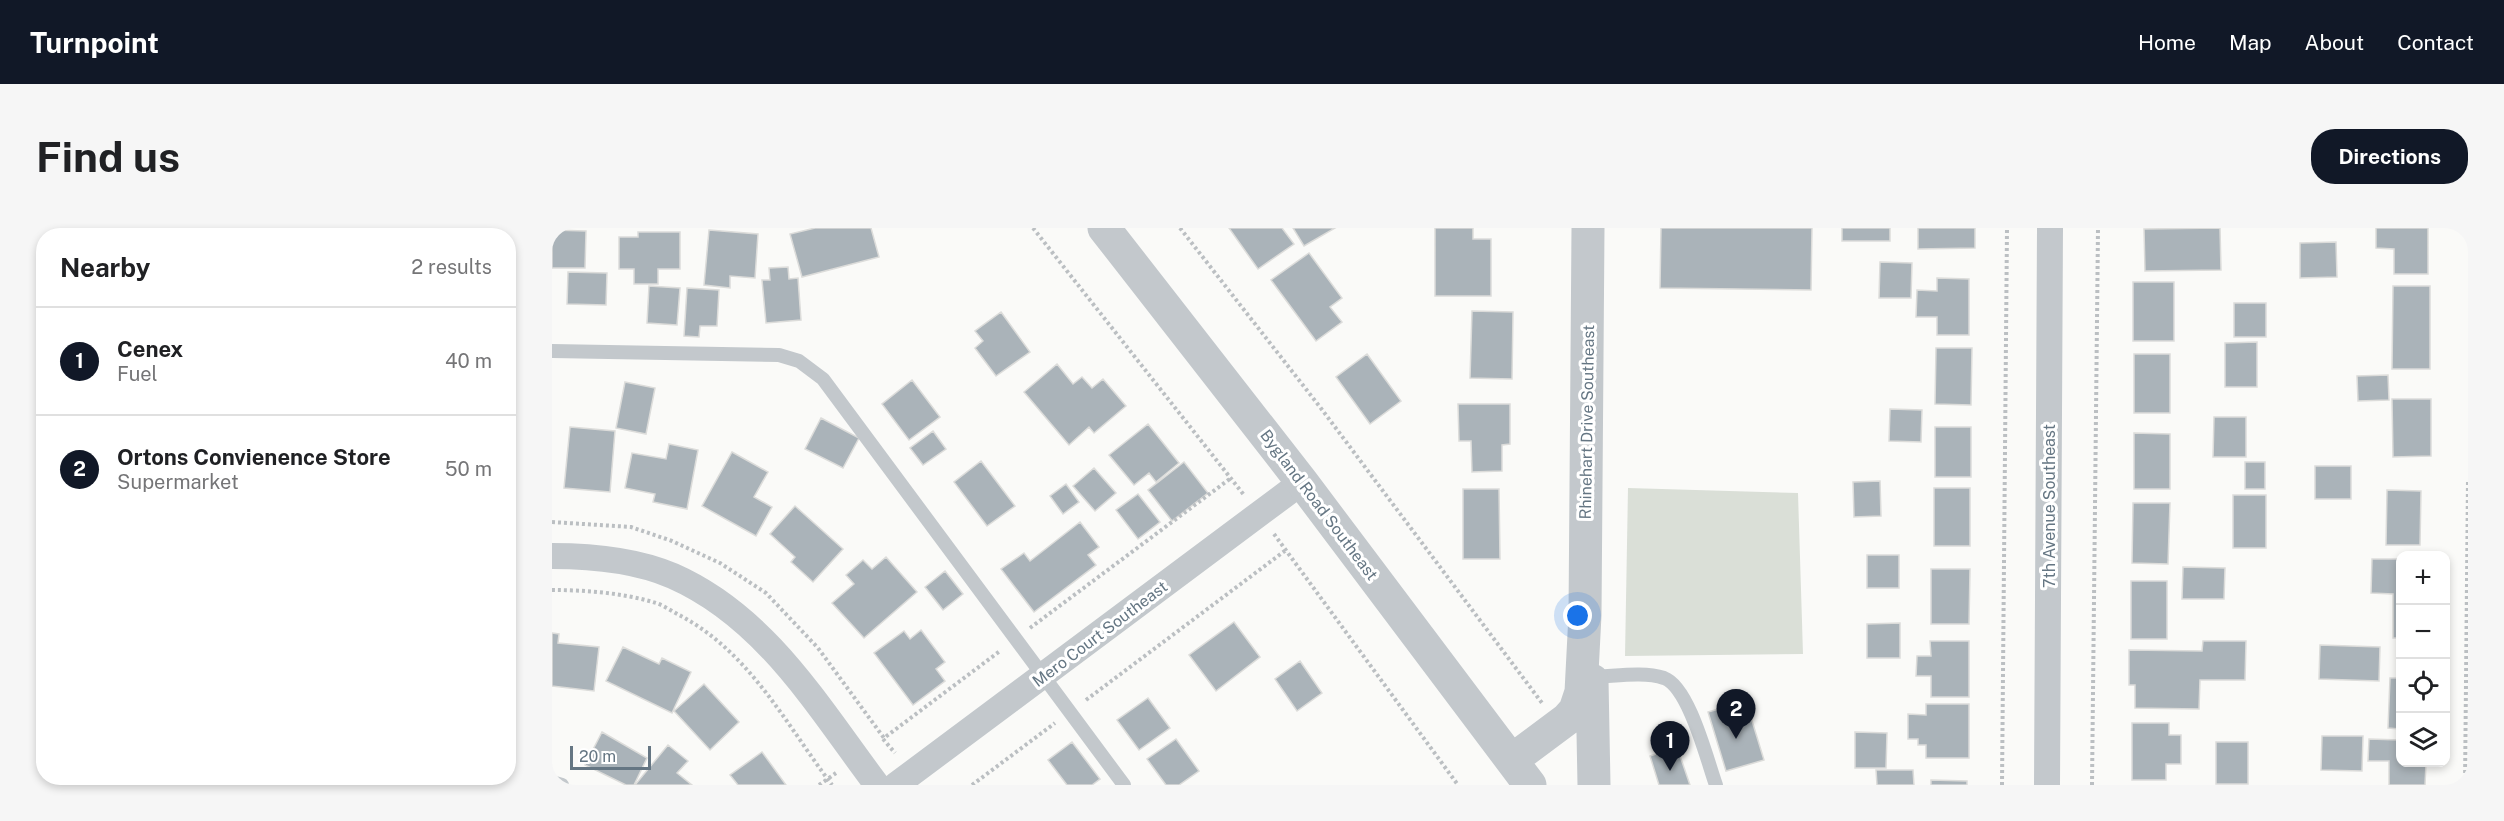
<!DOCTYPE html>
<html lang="en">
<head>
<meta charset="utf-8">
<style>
	:root { --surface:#fff; --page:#f6f6f6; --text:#202124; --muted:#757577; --line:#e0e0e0; --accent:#111827 }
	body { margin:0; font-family:"Public Sans",sans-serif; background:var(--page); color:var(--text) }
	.controls { position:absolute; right:18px; bottom:18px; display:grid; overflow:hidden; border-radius:12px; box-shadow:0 3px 9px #0003 }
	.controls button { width:54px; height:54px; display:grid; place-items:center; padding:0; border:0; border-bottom:2px solid var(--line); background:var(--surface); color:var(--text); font:30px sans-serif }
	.scale { position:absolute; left:18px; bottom:15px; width:81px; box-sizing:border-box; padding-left:6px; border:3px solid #657683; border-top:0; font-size:16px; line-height:21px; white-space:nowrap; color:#657683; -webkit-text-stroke:4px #fff; paint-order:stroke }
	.you { position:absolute; left:1026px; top:388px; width:21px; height:21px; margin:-15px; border:4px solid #fff; border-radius:50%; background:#1a73e8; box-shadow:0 0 0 9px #1a73e833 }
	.badge { display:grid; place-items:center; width:39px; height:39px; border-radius:50%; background:var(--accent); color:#fff; font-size:20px; font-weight:700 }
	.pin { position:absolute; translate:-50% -50px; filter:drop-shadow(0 2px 3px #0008) }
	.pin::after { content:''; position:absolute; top:32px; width:21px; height:18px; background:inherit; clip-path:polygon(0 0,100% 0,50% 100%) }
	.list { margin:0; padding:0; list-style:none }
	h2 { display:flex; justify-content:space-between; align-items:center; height:78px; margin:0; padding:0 24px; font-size:26px }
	h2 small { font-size:20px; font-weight:400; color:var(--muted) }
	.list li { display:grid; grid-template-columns:39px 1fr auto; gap:18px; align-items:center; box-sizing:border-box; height:108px; padding:0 24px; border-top:2px solid var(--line) }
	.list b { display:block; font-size:22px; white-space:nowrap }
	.list p { margin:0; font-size:20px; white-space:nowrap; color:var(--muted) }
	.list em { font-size:20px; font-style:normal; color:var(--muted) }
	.icon { flex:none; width:33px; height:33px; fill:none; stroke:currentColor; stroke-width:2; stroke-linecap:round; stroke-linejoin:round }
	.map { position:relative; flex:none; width:1916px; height:557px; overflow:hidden; border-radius:24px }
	header { display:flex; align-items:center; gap:36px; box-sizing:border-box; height:84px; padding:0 30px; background:var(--accent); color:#fff }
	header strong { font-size:28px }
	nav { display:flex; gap:33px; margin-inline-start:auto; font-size:21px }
	.intro { display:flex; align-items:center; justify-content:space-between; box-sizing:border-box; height:144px; padding:0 36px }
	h1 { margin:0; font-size:42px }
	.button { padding:15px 27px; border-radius:24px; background:var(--accent); color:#fff; font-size:21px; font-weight:700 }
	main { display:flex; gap:36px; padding:0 36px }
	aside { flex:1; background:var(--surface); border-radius:24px; box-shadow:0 3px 9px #0003 }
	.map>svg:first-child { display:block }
</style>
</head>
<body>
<header>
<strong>Turnpoint</strong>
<nav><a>Home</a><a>Map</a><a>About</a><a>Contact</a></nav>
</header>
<div class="intro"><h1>Find us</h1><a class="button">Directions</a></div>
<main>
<aside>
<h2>Nearby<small>2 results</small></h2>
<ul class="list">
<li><span class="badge">1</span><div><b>Cenex</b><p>Fuel</p></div><em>40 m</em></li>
<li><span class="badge">2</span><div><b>Ortons Convienence Store</b><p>Supermarket</p></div><em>50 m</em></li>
</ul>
</aside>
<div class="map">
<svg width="1916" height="557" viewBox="0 0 1916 557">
	<rect width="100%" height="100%" fill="#fafaf8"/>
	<path fill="#dadfd7" d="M1076 260 1246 265 1251 426 1073 428Z"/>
	<path fill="#aab3b9" stroke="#dcdcda" stroke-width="1.5" d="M263 0H319L327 29 250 49 238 6Z
		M677 0H730L742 16 706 41Z
		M741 0H783L752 18Z
		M883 0H921V11H939V68H883Z
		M1109 0H1260L1259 62 1108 60Z
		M1290 0H1338V13H1290Z
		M1366 0H1423V20L1366 21Z
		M1668 0 1669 42 1593 43 1592 1Z
		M1824 0H1876V46H1842V21L1824 20Z
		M0 2 34 3 33 40H0Z
		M157 2 206 6 203 50 178 48V60L152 57Z
		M86 4H128V41H106V56H82V41H67V9H86Z
		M1784 14 1785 49 1748 50V15Z
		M757 25 790 70 778 79 790 94 764 113 719 52Z
		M1328 34 1360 35 1359 70H1327Z
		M236 39 237 51 246 50 249 92 214 95 210 52H218L217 40Z
		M16 44 55 45 54 77 15 76Z
		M1385 50 1417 51V107H1385V89H1364L1365 62 1385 63Z
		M1581 54H1622V113H1581Z
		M97 58 128 60 125 97 95 95Z
		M1841 58H1878V141H1840Z
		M135 60 167 62 165 98H148L147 109 132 108Z
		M1682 75H1714V109H1682Z
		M920 83 961 84 960 151 918 150Z
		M449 84 478 124 444 148 423 120 431 113 423 103Z
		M1705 114V159H1673V115Z
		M1384 120H1420L1419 177 1383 176Z
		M815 126 849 173 818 196 784 149Z
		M1582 126H1618V185H1582Z
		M505 136 521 156 530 149 540 160 551 151 574 178 542 205 537 199 517 217 472 164Z
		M1836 147 1837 172 1806 173 1805 148Z
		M360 152 388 189 357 212 330 176Z
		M73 154 103 160 94 206 64 200Z
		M1840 171H1879V228L1841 229Z
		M906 176H958V216L950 217V243L920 244 919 213H907Z
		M1338 181 1370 182 1369 214 1337 213Z
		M1662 189H1694V229H1661Z
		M269 190 307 210 291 240 253 221Z
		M596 196 627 235 604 254 597 245 582 257 557 227Z
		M18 199 63 203 58 264 12 260Z
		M1383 199H1419V249H1383Z
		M381 203 394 221 371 237 358 220Z
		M1582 205 1618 206V261H1582Z
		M117 216 146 222 135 281 101 274 103 266 73 260 80 225 114 231Z
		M180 224 216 244 202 269 220 279 204 308 150 278Z
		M429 233 463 278 435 298 402 254Z
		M632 234 656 265 620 293 596 262Z
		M1693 234H1713V261H1693Z
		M1763 238H1799V271H1763Z
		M542 240 564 265 543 283 521 258Z
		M1328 253 1329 288 1302 289 1301 254Z
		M514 256 527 274 511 286 498 268Z
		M1382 260H1418V318H1382Z
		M911 261H947L948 331H911Z
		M1835 262 1869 263 1868 317H1834Z
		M586 266 608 294 586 311 564 282Z
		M1681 267H1714V320H1681Z
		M1581 275H1618L1616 336 1580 335Z
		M243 278 291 321 261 354 239 334 243 329 218 306Z
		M528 294 547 319 536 327 544 337 482 384 449 341 472 325 478 333Z
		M1315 327H1347V360H1315Z
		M334 329 365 364 312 410 280 375 302 356 294 347 311 332 320 341Z
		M1820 331H1848V410H1841V366L1819 365Z
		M1631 339 1673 340 1672 371H1630Z
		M1379 341H1418L1417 396H1379Z
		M393 343 411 366 391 382 373 359Z
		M1579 353H1615V411H1579Z
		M682 394 708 429 664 463 637 427Z
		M1348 395V430H1315V396Z
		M369 402 393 434 384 441 393 453 361 477 322 425 352 403 358 411Z
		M0 405 7 406 6 415 47 419 42 463 0 458Z
		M1378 413H1417V469H1379V448H1364L1365 428H1379Z
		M1651 413H1694L1693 452H1648L1647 481 1583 480V457H1577V422L1650 423Z
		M1768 417 1828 419 1827 453 1767 451Z
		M71 419 107 436 110 430 139 444 120 485 54 453Z
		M748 433 770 465 745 483 723 451Z
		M1838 450H1848V501L1836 500Z
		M152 456 187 494 158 522 122 483Z
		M596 470 618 500 587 522 565 492Z
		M1194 473 1212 532 1174 543 1156 484Z
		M1374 476H1417V530H1374V517H1366V511H1356V486L1374 487Z
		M1580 495H1617V507H1629V536H1614V552H1580Z
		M50 504 95 530 82 557H74L33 537Z
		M1303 504 1335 505 1334 540H1303Z
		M1770 508H1811L1810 543 1769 542Z
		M624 511 647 543 627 557H614L595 531Z
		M1817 511 1848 512V534L1874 535 1873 557H1837V533H1816Z
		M520 514 548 551 540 557H515L496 532Z
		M1664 514H1696V556H1664Z
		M116 517 136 533 125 545 140 557H83Z
		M1125 519 1138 557H1107L1098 528Z
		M210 524 234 557H186L178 547Z
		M1324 542H1361L1362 557H1325Z
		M1379 552 1415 553V557H1379Z"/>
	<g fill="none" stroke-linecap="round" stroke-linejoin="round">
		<path stroke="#bbbfc2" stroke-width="4" stroke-dasharray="3 3" stroke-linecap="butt" d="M481 0 692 267
			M628 0 768 179 990 475
			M0 294 79 299 120 313 168 335 214 365 266 420 332 510 448 423
			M722 306 906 557
			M0 362C34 362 72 365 104 375 113 378 121 384 129 388 198 425 234 496 280 557
			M478 400 679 250
			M534 472 734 322
			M331 511 343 525
			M267 557 284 545
			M420 557 503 495
			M1450 557 1455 0
			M1540 557 1546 0
			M1913 557 1916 251"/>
		<path stroke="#c3c8cc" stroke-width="14" d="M0 123 227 127 247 133 271 151 572 557
			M1037 449C1060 449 1090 443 1112 450 1137 459 1155 532 1164 557
			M0 554 10 557"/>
		<path stroke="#c3c8cc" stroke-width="26" d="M0 328C39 328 84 332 121 348 214 389 266 479 325 557
			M344 557 750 254
			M1495 557 1498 0"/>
		<path stroke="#c3c8cc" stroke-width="33" d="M552 0 750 254 978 557
			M1040 452 1042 557
			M960 532 1015 491 1023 482 1029 464 1033 387 1036 0"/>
	</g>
	<g text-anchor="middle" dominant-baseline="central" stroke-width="6" stroke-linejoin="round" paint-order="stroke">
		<g font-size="16" fill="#657683" stroke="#fff">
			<text transform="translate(1035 194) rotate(-89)">Rhinehart Drive Southeast</text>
			<text transform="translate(767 277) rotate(53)">Bygland Road Southeast</text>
			<text transform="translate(1497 278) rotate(-90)">7th Avenue Southeast</text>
			<text transform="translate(548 406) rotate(-37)">Mero Court Southeast</text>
		</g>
	</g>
</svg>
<div class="controls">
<button>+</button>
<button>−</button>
<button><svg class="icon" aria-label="locate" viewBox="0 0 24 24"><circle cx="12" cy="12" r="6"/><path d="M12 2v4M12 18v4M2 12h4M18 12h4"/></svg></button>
<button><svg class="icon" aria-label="layers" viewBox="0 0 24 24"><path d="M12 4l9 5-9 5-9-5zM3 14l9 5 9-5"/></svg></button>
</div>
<div class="scale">20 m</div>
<div class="you"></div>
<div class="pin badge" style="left:1118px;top:543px">1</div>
<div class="pin badge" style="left:1184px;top:511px">2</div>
</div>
</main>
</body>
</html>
